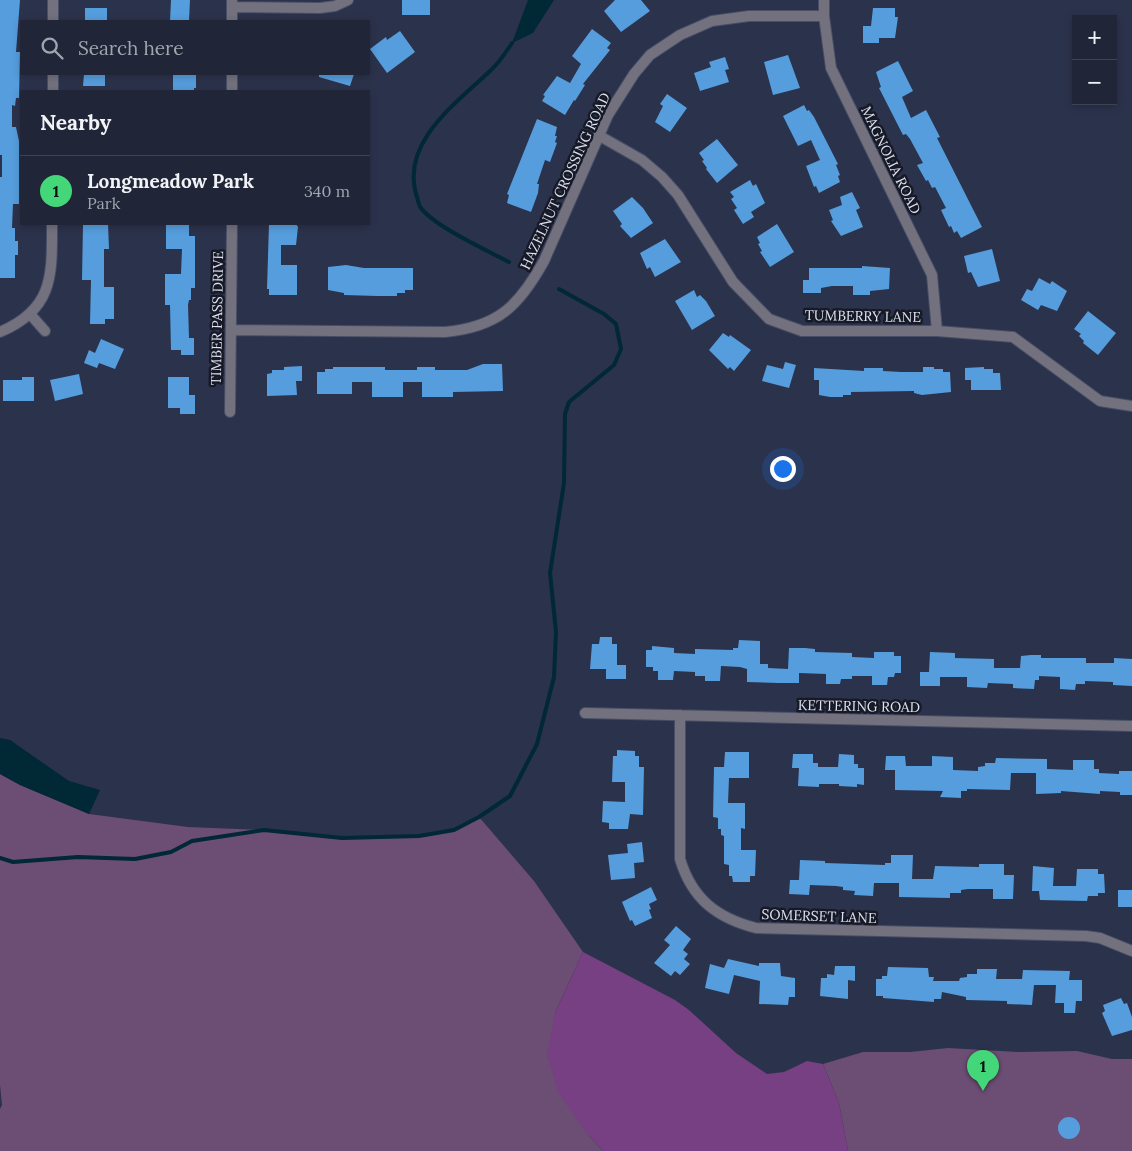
<!DOCTYPE html>
<html lang="en">
<head>
<meta charset="utf-8">
<style>
	:root { --surface:#202638; --page:#2d3243; --text:#f1f3f6; --muted:#a2a5ae; --line:#3d4353; --accent:#44d77a }
	body { margin:0; font-family:Lora,serif; background:var(--page); color:var(--text) }
	.controls { position:absolute; right:15px; top:15px; display:grid; overflow:hidden; border-radius:0px; box-shadow:0 2px 8px #0003 }
	.controls button { width:45px; height:45px; display:grid; place-items:center; padding:0; border:0; border-bottom:1px solid var(--line); background:var(--surface); color:var(--text); font:25px sans-serif }
	.you { position:absolute; left:782px; top:468px; width:18px; height:18px; margin:-12px; border:4px solid #fff; border-radius:50%; background:#1a73e8; box-shadow:0 0 0 8px #1a73e833 }
	.badge { display:grid; place-items:center; width:32px; height:32px; border-radius:50%; background:var(--accent); color:#111; font-size:16px; font-weight:700 }
	.pin { position:absolute; translate:-50% -41px; filter:drop-shadow(0 1px 2px #0008) }
	.pin::after { content:''; position:absolute; top:26px; width:18px; height:15px; background:inherit; clip-path:polygon(0 0,100% 0,50% 100%) }
	.list { margin:0; padding:0; list-style:none }
	h2 { display:flex; justify-content:space-between; align-items:center; height:65px; margin:0; padding:0 20px; font-size:21px }
	h2 small { font-size:16px; font-weight:400; color:var(--muted) }
	.list li { display:grid; grid-template-columns:32px 1fr auto; gap:15px; align-items:center; box-sizing:border-box; height:70px; padding:0 20px; border-top:1px solid var(--line) }
	.list b { display:block; font-size:19px; white-space:nowrap }
	.list p { margin:0; font-size:16px; white-space:nowrap; color:var(--muted) }
	.list em { font-size:16px; font-style:normal; color:var(--muted) }
	.icon { flex:none; width:28px; height:28px; fill:none; stroke:currentColor; stroke-width:2; stroke-linecap:round; stroke-linejoin:round }
	.map { position:relative; flex:none; width:1132px; height:1151px; overflow:hidden }
	.search { position:absolute; background:var(--surface); box-shadow:0 2px 8px #0003; left:20px; top:20px; width:350px; height:55px; display:flex; align-items:center; gap:12px; box-sizing:border-box; padding:0 18px; border-radius:0px; color:var(--muted); font-size:19px }
	.panel { position:absolute; background:var(--surface); box-shadow:0 2px 8px #0003; left:20px; top:90px; width:350px; height:135px; border-radius:0px }
	.map>svg:first-child { display:block }
</style>
</head>
<body>
<div class="map">
<svg width="1132" height="1151" viewBox="0 0 1132 1151">
	<rect width="100%" height="100%" fill="#2b324b"/>
	<path fill="#6c4d73" d="M0 774 20 785 89 814 188 827 264 830 342 838 419 836 454 830 479 817 534 881 583 952 555 1013 589 1136 603 1151H0V1109L2 1105 0 1085Z
		M948 1048 1020 1052 1077 1051 1112 1059H1132V1151H848L839 1103 823 1064 863 1052H910Z"/>
	<path fill="#764082" d="M583 952 675 1000 689 1010 736 1053 767 1074 784 1072 807 1061 823 1064 839 1103 848 1151H603L589 1136 559 1094 547 1054 555 1013Z"/>
	<path fill="#012835" d="M528 0H554L533 33 512 43Z
		M0 738 10 740 69 781 100 790 89 814 20 785 0 774Z"/>
	<g fill="none" stroke-linecap="round" stroke-linejoin="round">
		<path stroke="#012835" stroke-width="4" d="M509 262C488 251 434 226 421 208 418 205 418 198 416 194 401 141 458 102 491 70 499 63 506 52 512 43
			M0 858 13 862 78 857 135 859 171 852 192 841 264 830 342 838 419 836 454 830 479 817 510 796 537 744 554 677 556 632 550 573 564 483 565 414 569 402 614 365 621 349 616 324 604 314 559 289"/>
	</g>
	<path fill="#569ddd" d="M0 0H20L16 52H20L19 98H16L15 106 12 105V127H16L19 141V204H13L12 228H15V241H18V255H15V278H0V177H2V155H0Z
		M171 0H190L189 21H170Z
		M402 0H430V15H402Z
		M615 0H641L650 11 621 32 604 11Z
		M85 8H107V21H85Z
		M873 8H895V17H898L895 38H879V43H863V26H871Z
		M592 29 611 43 607 48 610 50 583 84 585 85 575 101 574 100 565 115 542 101 545 96 543 95 557 76 570 83 581 64 572 56Z
		M400 31 415 52 387 73 370 49 386 37 387 40Z
		M788 55 800 88 773 95 764 62Z
		M725 57 729 69 725 70 729 82 700 91 694 73 711 67 709 62Z
		M898 61 913 91 902 97 911 118 926 110 940 137 937 138 982 227 961 238 957 231 954 233 951 226 949 227 941 210 946 208 935 187 932 188 928 180 926 181 917 165 923 163 910 139 906 134 903 135 879 88 881 87 876 72Z
		M84 74H105V86H83Z
		M173 74H196V88H194V91H173Z
		M319 74H354L350 86 319 77Z
		M667 94 687 108 670 132 655 122 663 106 660 104Z
		M804 105 807 111 809 110 814 117 838 164 836 165 840 175 838 176 840 182 819 193 816 186 814 187 806 166 820 160 811 140 798 146 783 116Z
		M537 119 557 127 555 136H557L555 142 557 143 550 162 545 160 537 184H539L538 193 531 212 507 203 509 195 507 194Z
		M717 139 738 165 717 183 706 169 707 168 702 161 704 160 699 153Z
		M750 180 753 186 756 184 765 203 751 212 754 217 743 224 734 210 737 208 731 199 734 197 730 192Z
		M852 192 860 208 856 210 863 227 841 236 831 221 833 220 829 210 842 205 840 197Z
		M632 197 643 208 653 223 631 238 620 226 622 224 613 211Z
		M83 224H108L109 249H104V287H114V319H105V324H90L91 280H82Z
		M166 224H189V236H195V288H191V300H189L188 305 189 338H194V355H181V350H171L170 305H165V274H181L182 249H166Z
		M269 224H296L298 227 296 245H281V265H297V295H269V289H267Z
		M777 224 794 252 770 267 760 252 762 251 758 244 760 243 757 237Z
		M665 239 681 262 655 277 650 267 647 269 640 253Z
		M992 249 1000 281 978 287 971 272 968 273 964 256Z
		M346 265 364 268H413V290H405V293H397V296H377L344 295V293L328 290V267Z
		M862 266 890 268 889 289 870 291V295H853V286H832L821 288V293H803V280H809V268H862Z
		M1039 278 1050 284 1052 281 1067 291 1057 311 1041 305 1038 310 1021 300 1027 289 1032 291Z
		M694 290 697 297 700 295 706 301 715 316 692 330 675 301Z
		M1088 311 1116 333 1098 355 1083 343 1084 341 1079 336 1081 334 1074 329Z
		M723 333 729 337 730 335 751 350 734 371 730 367 728 369 709 350Z
		M101 339 124 349 115 369 99 363 97 368 84 363 89 350 95 353Z
		M785 362 796 365 789 388 762 381 767 365 783 369Z
		M483 364H502L503 391 453 392V397H422V382H403V397H372V382H352V394H317V372H325V369H333V367H385V370H417V367H435V370H467Z
		M302 366V381H296L297 395 267 396V374L272 373V370H284V367Z
		M923 367H934V369H943V372H950L951 392 922 395 914 393V391L851 392V395H843V397H830L819 395V380H814V368L864 371V368H883V371L901 372H923Z
		M984 367V369H993V373H1000L1001 390H971V380H965V368Z
		M79 374 83 394 55 401 50 380Z
		M22 377H34V401H3V380H22Z
		M168 377H189V395H195V414H180V408H168Z
		M600 637H612V644H617V665H626V679H606V669H590L592 644H599Z
		M739 640 760 641V664H768V668L788 669 789 648H805L815 649V652L852 653V657L874 658V652H894V656H901V673H895L894 677H888L887 685H872V676H852V679H841L840 684H826V674L799 673V683H779L747 682V669L740 667 721 666 720 681H705V676H695V672L674 671 673 680H658V671H653V667H646V650H652V646L674 648V653L695 654V649L733 650V648H738Z
		M930 652 955 653V658L994 659V668H1020L1021 656 1031 655H1041V658H1086V663H1114V658L1132 659V686L1113 685V682L1085 681V684H1076L1075 690 1060 689V677L1039 676V680H1035L1034 689 1013 688V684L988 683 987 688 967 687V677H940V686H920V672H929Z
		M617 750 635 751V756H639V767H644L643 815 630 814 628 829H609V823L602 822 603 801 625 802V782H612L613 756H617Z
		M725 752H749V778H729L728 803H745V829L741 828V850H756L755 876H750V882H733L732 876H729V865L724 864V836L721 835V829H718V818L713 817 714 767H724Z
		M793 754H813V763H818V767H838L839 754 854 755V764H858V768H864V785L857 784V787L839 786V784H819V787L798 786 799 768H792Z
		M886 756H905L906 766H932V756L953 757V770L978 771V767L985 766V763H995L996 758 1047 759V769L1073 770V760H1094V769H1099V773L1119 774V771H1132V795H1120V792L1100 791V794L1061 791V793L1036 794V773H1011L1010 790 967 789V791H961V798L940 797 943 791 895 790V770H885Z
		M642 842 644 862 634 863 635 878 611 880 608 855 628 853 627 844Z
		M891 855H913L912 879H933L935 866 979 867V864H1004V875H1014L1013 899H993V889H968L961 890V893H950V898L899 897V883H874L873 896 854 895 855 891 843 890V887L836 886 810 885 809 895 789 894 790 880H799L800 860 825 861V863L885 865V863H891Z
		M1033 866 1054 868 1053 886H1076L1077 869H1098V874H1104L1105 893H1098V896H1088L1087 901 1040 900 1039 891H1032Z
		M651 887 657 900 649 904 651 909 649 910 652 918 635 926 632 920 630 921 622 902Z
		M1118 890H1132V907H1118Z
		M676 926 691 939 683 950 688 954 684 959 690 964 680 975 675 971 671 976 654 963 670 945 664 940Z
		M728 959 759 966V963H780L781 976 795 978V997H789L788 1005 759 1004 760 981 734 975 729 994 705 988 710 964 724 968Z
		M835 966H855V981L848 980V999L820 996 821 978H827V974L834 975Z
		M888 967 928 968 929 977H934L933 981H959L960 978 967 977V974H977V969H997L996 979H1022L1023 970 1070 971 1069 980H1082V1001H1076L1075 1013H1064V1003H1055L1056 985H1034L1032 1005 1007 1004V1001L966 1000V997L942 992 941 999H934V1002L883 998V996H876V979H882V976H887Z
		M1121 998 1124 1004 1127 1003 1132 1017V1030L1112 1036 1102 1013 1105 1011 1103 1005Z
		M1058 1128a11 11 0 1 1 22 0a11 11 0 1 1-22 0Z"/>
	<g fill="none" stroke-linecap="round" stroke-linejoin="round">
		<g stroke="#474e66" stroke-width="12">
			<path id="street" d="M824 0V16L831 68 932 275 937 331
				M232 7 320 8 335 6 348 0
				M53 21V0
				M232 21V0
				M53 91V74
				M232 91V74
				M598 135 642 160 662 177 678 195 733 282 769 319 802 331H937L1013 337 1100 401 1132 406
				M30 314 45 331
				M231 330 445 332C498 327 519 306 544 261L608 115 634 74 650 55 680 35 712 21 749 16H824
				M0 332C54 309 52 275 52 224
				M230 412 232 224
				M585 713 1132 726
				M680 715V859C692 899 717 918 756 928L1086 936 1100 938 1132 951"/>
		</g>
		<use href="#street" stroke="#74717f" stroke-width="10"/>
	</g>
	<g text-anchor="middle" dominant-baseline="central" stroke-width="5" stroke-linejoin="round" paint-order="stroke">
		<g font-size="14" fill="#dde3f3" stroke="#171a26">
			<text transform="translate(891 160) rotate(64)">MAGNOLIA ROAD</text>
			<text transform="translate(565 181) rotate(-65)">HAZELNUT CROSSING ROAD</text>
			<text transform="translate(863 316) rotate(1)">TUMBERRY LANE</text>
			<text transform="translate(217 318) rotate(-89)">TIMBER PASS DRIVE</text>
			<text transform="translate(859 706) rotate(1)">KETTERING ROAD</text>
			<text transform="translate(819 916) rotate(2)">SOMERSET LANE</text>
		</g>
	</g>
</svg>
<div class="controls">
<button>+</button>
<button>−</button>
</div>
<div class="you"></div>
<div class="pin badge" style="left:983px;top:1091px">1</div>
<div class="search"><svg class="icon" aria-label="search" viewBox="0 0 24 24"><circle cx="10" cy="10" r="6"/><path d="M15 15l6 6"/></svg>Search here</div>
<section class="panel">
<h2>Nearby<small></small></h2>
<ul class="list">
<li><span class="badge">1</span><div><b>Longmeadow Park</b><p>Park</p></div><em>340 m</em></li>
</ul>
</section>
</div>
</body>
</html>
